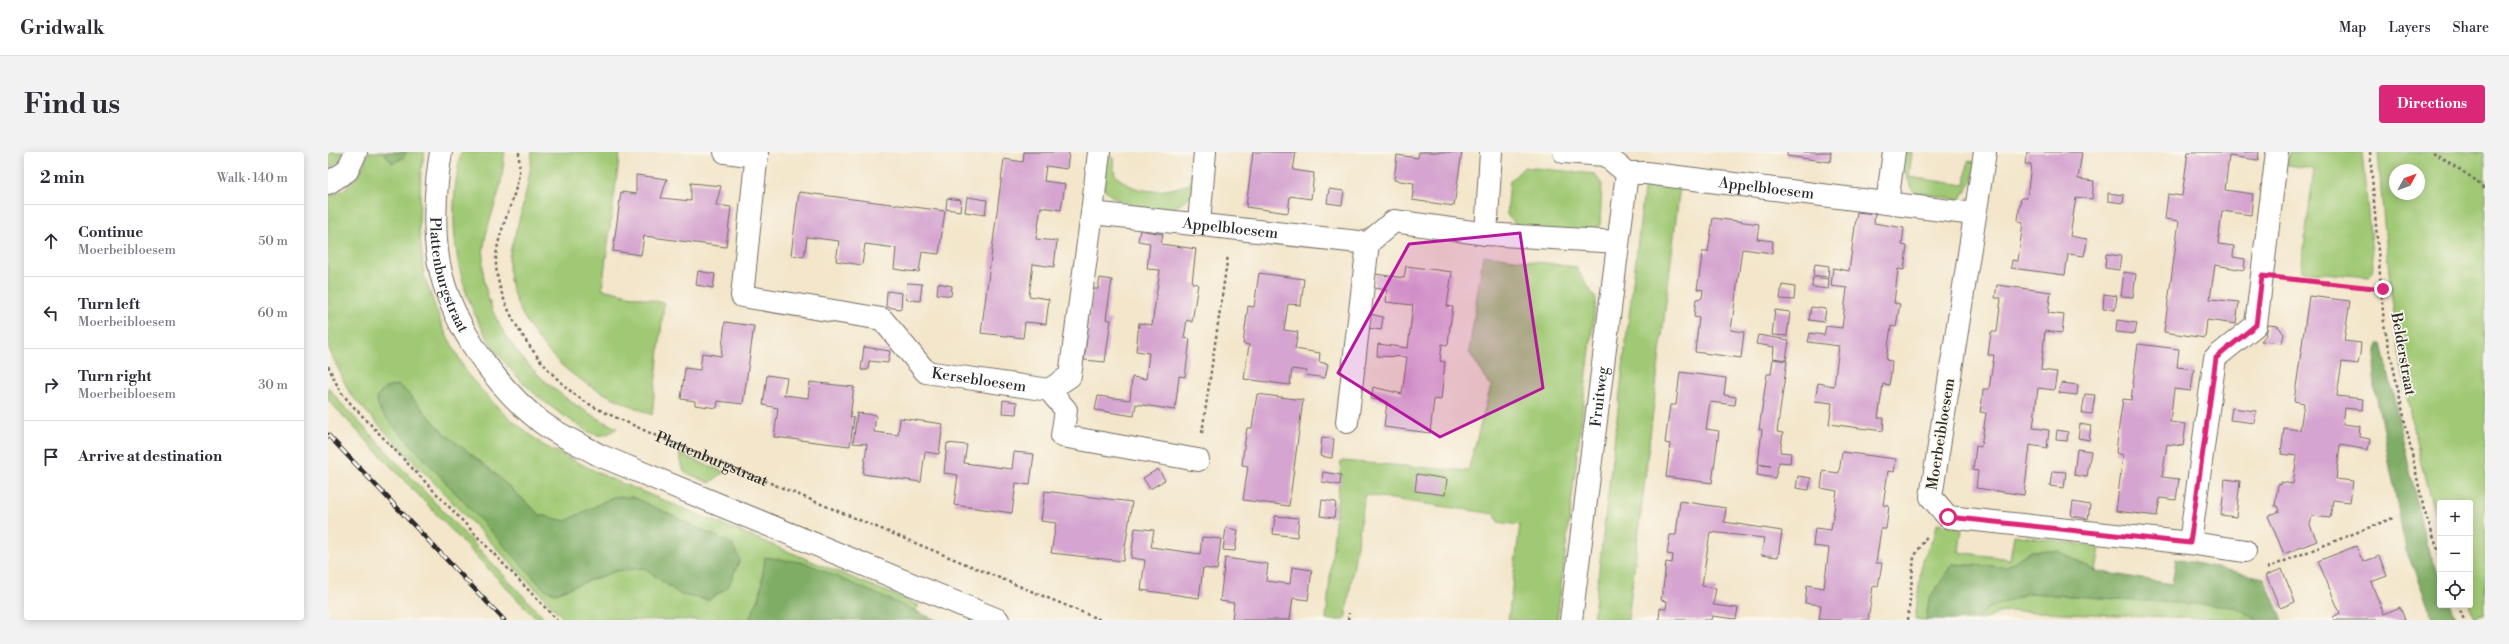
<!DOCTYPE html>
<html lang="en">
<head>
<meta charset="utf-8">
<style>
	:root { --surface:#fff; --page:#f2f2f3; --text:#2b2b33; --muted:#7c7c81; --line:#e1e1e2; --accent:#db2777 }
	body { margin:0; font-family:"Libre Bodoni",serif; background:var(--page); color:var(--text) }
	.controls { position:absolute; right:12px; bottom:12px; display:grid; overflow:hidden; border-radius:4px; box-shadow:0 2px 10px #0003 }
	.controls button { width:36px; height:36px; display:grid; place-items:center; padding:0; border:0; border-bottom:1px solid var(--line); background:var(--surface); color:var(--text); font:20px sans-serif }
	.compass { position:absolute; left:2061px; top:12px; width:36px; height:36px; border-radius:50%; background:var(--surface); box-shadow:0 2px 10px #0003; rotate:49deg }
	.stop { position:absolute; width:12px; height:12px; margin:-9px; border:3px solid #db2777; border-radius:50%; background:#fff }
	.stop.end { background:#db2777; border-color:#fff; box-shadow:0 1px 4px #0008 }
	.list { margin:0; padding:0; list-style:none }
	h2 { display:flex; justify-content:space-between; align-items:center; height:52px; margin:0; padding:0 16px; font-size:17px }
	h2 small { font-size:13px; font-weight:400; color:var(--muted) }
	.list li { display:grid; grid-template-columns:26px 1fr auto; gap:12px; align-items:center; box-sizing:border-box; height:72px; padding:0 16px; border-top:1px solid var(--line) }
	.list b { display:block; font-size:15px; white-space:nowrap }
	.list p { margin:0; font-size:13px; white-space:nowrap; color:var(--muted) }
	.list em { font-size:13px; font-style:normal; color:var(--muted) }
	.icon { flex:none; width:22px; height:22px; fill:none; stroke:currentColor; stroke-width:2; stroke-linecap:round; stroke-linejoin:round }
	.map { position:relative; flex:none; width:2157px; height:468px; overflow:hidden; border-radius:4px }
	header { display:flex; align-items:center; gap:24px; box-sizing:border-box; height:56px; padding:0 20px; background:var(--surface); border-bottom:1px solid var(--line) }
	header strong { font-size:19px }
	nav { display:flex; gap:22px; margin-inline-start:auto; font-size:14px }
	.intro { display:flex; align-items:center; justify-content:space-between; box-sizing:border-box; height:96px; padding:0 24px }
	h1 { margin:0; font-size:28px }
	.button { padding:10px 18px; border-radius:4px; background:var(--accent); color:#fff; font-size:14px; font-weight:700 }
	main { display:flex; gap:24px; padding:0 24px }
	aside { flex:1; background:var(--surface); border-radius:4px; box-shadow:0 2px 10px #0003 }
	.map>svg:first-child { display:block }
</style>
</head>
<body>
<header>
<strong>Gridwalk</strong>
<nav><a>Map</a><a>Layers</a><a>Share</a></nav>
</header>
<div class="intro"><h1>Find us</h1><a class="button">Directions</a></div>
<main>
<aside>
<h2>2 min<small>Walk · 140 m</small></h2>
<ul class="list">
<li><svg class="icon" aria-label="ahead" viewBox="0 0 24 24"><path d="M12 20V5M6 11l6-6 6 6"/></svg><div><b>Continue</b><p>Moerbeibloesem</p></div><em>50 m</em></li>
<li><svg class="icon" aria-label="left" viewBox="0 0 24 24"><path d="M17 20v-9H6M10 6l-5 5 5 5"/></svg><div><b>Turn left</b><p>Moerbeibloesem</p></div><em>60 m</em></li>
<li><svg class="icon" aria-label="right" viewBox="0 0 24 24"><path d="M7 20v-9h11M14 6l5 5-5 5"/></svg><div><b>Turn right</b><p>Moerbeibloesem</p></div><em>30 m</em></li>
<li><svg class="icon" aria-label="arrive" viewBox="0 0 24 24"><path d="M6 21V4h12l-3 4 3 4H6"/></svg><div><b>Arrive at destination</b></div></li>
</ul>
</aside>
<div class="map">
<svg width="2157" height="468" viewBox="0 0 2157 468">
	<rect width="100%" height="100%" fill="#fbf7ec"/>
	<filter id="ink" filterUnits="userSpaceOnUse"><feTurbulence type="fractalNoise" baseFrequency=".025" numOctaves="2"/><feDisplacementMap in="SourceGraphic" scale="8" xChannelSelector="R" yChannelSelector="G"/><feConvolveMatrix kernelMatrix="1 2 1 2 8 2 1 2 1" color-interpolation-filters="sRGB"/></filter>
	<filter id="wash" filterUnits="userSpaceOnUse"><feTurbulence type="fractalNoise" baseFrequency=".012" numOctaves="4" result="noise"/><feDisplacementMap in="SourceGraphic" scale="16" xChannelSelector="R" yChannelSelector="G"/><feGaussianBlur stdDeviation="0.9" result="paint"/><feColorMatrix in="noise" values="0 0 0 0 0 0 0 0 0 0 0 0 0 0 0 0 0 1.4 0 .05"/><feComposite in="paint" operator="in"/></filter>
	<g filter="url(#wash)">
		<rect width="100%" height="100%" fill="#f3e6cb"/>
		<path fill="#a0c974" stroke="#667a50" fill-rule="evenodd" d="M0 0H15L11 9 0 17Z
			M40 0H97L93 18 91 76 96 124 115 176 140 223 174 260 215 293 281 326 591 453 588 459 437 406 432 444 421 468H237L45 267 22 242 0 195V44C22 39 35 21 40 0ZM69 233 78 239 115 280 164 319 212 363 238 369 285 345 381 448 353 443 316 416 288 419 228 441 185 402 53 260 48 246Z
			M133 0H177C175 10 175 20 173 30 168 55 156 78 155 104 151 182 224 246 289 276 270 292 258 278 241 267 146 207 109 109 133 0Z
			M204 0H292L274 137 336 151 324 263C300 252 275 243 253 228 218 206 178 152 181 110 181 98 187 84 190 72 197 47 202 25 204 0Z
			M1578 0H1584L1581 25 1637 33 1640 9 1648 10 1645 28 1632 48 1586 40 1576 19Z
			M1961 0H2034L2045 113 2044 120 2041 125 1973 119 1986 17 1959 13Z
			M2050 0H2157V462L2146 466 2140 453H2142V351H2112V379C2073 257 2060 127 2050 0ZM2067 18H2091V42H2067Z
			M778 5 785 6 787 23C809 44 834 41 862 32L864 13 869 14 865 41C858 48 850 56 839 57 823 58 780 52 775 33 774 25 777 13 778 5Z
			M1196 15 1267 22 1274 31 1272 73 1258 85 1193 78 1179 63 1182 29Z
			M1318 21 1353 25 1300 468H1265Z
			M1155 103 1248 115 1268 147 1229 468H1180L1192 373 1170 370 1167 362 1037 343 1017 468H998L1013 309 1140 319 1163 234 1141 200Z
			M0 235 12 250 218 468H209L0 248Z
			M351 302 396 320 382 331 356 320Z
			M1609 371 1634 376 1631 400 1682 407 1686 383 1772 395 1768 419 1730 399H1702L1678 415 1625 412 1601 448 1598 468H1587L1594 408 1607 383Z
			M1700 441 1908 455 1930 468 1682 459C1668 460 1661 468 1648 468L1659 457Z"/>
		<path fill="#80ad66" stroke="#566c48" d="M55 0H79L74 7 64 11Z
			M2050 192H2054L2098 392 2112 426V453H2123L2129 468H2106L2078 398 2045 226Z
			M69 233 78 239 115 280 164 319 212 363 238 369 285 345H305L404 392 412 408 400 435 381 448 353 443 316 416 288 419 227 441 216 437 53 260 48 246 57 236Z
			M1702 399H1730L1768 419 1844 432 1848 407 1936 426 1954 468H1930L1907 455 1700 441 1659 457 1648 468H1598L1601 448 1624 412 1678 415Z
			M437 405 478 411 608 468H421L432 444Z"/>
		<g id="blocks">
			<path fill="#d5a4d0" d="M696 0H741L739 17 718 14 716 29 737 32 733 58 713 55 708 87 729 89 726 115 705 112 701 144 721 147 718 172 697 170 695 186 653 181 676 7 695 10Z
				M925 0H968L965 18 986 21 983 47 962 44 960 61 918 55Z
				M1091 0H1134L1126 54 1084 48 1086 31 1066 28 1069 3 1090 6Z
				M1459 0H1503L1502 10 1459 4Z
				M1699 0H1754L1750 27 1766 29 1764 47 1748 45 1742 84 1759 87 1758 95 1756 104 1740 102 1737 123 1683 116 1684 108 1690 109 1695 70 1690 69 1691 58 1693 46H1699L1703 12H1697Z
				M1860 0H1931L1930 8 1901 4 1897 38 1925 42 1923 63 1894 59 1890 92 1906 94 1905 105 1917 107 1916 118 1887 113 1882 147 1911 150 1908 172 1879 168 1877 186 1836 180 1851 69 1837 67 1840 42 1854 44Z
				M308 23 339 27 333 46 363 49V31L393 34 388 53 403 55 398 95 316 84 313 103 285 99 293 40 308 42Z
				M1001 37 1016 39 1014 53 999 51Z
				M471 40 617 59 611 102 594 100 591 120 579 119 566 117 568 96 537 92 534 113 508 109 511 89 479 85 476 105 463 103Z
				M1780 41 1796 43 1795 51 1780 49Z
				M639 45 659 48 657 63 637 60Z
				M619 46 633 48 632 59 618 57Z
				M1529 60 1547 62 1546 71 1576 76 1574 93 1579 94 1576 118 1570 117 1566 151 1572 152 1570 163 1568 175 1563 174 1558 208 1564 209 1563 221 1561 233 1555 232 1550 266H1556L1555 279 1501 272 1504 251 1487 249 1490 231 1506 234 1511 194 1480 190 1482 181 1496 183 1498 174 1514 176 1519 136 1503 134 1505 116 1521 119Z
				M1385 66 1431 72 1429 87 1445 89 1444 101 1414 97 1403 178 1416 180 1413 206 1367 200 1371 166 1366 165 1368 147 1374 146 1375 138 1369 137 1372 119 1374 100H1380Z
				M812 78 835 82 833 92 868 97 864 131 870 132 864 170 859 168 856 186 862 187 857 225 851 224 847 258 808 252 806 264 767 258 770 244 802 248 804 225 818 227 821 201 808 199 811 171 824 173 832 118 819 117 822 91 810 89Z
				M1778 102 1793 104 1791 118 1777 116Z
				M1487 112 1501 114 1500 125 1485 123Z
				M1078 114 1124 120 1119 154 1125 155 1122 174 1120 193 1114 192 1112 209 1117 210 1113 248 1106 247 1102 281 1056 275 1059 250 1043 247 1045 235 1074 242 1079 205 1049 204 1050 192 1080 196 1085 153 1058 150 1059 138 1046 136 1047 122 1076 126Z
				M370 119 387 122 385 136 368 133Z
				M1796 120 1808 122 1805 145 1793 144Z
				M931 121 976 127 973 153 960 152 956 178 970 180 967 197 992 201 991 210 1000 212 997 226 978 223 979 219 964 217 962 233 916 227 921 193 915 192 920 154 926 155Z
				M1485 125 1501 127 1500 137 1484 135Z
				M772 126 784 128 778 167 783 168 777 210 756 208 765 137H770Z
				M579 131 594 132 592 149 578 147Z
				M610 131 624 134 623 144 609 142Z
				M1454 133 1467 135 1466 148 1452 147Z
				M1669 133 1723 140 1720 161 1736 163 1734 181 1717 179 1713 218 1729 220 1726 238 1710 236 1705 276 1721 278 1719 296 1702 293 1696 343 1648 336 1650 319 1645 318 1648 294 1653 295 1658 261 1652 260 1654 249 1655 237H1661L1666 203H1660L1663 180H1669L1673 146H1667Z
				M559 139 574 141 573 157 558 155Z
				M1776 142 1789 144 1787 158 1775 157Z
				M1981 144 2022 149 2016 189 2033 191 2032 202 2030 212 2014 210 2009 244 2035 247 2034 258 2017 256 2015 272 2032 274 2031 285 2042 287 2040 298 2012 293 2008 327 2025 329 2022 350 2005 348 2002 366 1984 364 1982 373 1989 389 1956 402 1940 364 1952 359 1950 354H1947L1950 332 1953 333V330L1965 332 1969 304 1953 302 1956 276 1972 278 1976 251 1966 249Z
				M1483 155 1498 157 1496 170 1481 168Z
				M1447 158 1462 160 1459 184 1444 183Z
				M1042 162 1055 165 1053 178 1040 176Z
				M1789 168 1809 171 1807 182 1788 180Z
				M397 170 426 174 415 252 390 249 389 256 367 253V249L353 247 357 216 372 218 374 201 393 204Z
				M1940 173 1950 174 1956 182 1954 191 1933 189 1938 183Z
				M1430 183 1461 188 1458 208 1445 206 1446 195 1428 192Z
				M1810 192 1851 197 1849 215 1866 217 1863 239 1846 237 1842 270 1858 272 1855 294 1839 292 1834 325 1851 327 1848 348 1832 346 1829 364 1788 359 1795 303 1788 301 1791 274 1795 247 1803 248Z
				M536 195 562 199 560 211 541 209 540 218H533Z
				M1445 207 1459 209 1449 280 1455 281 1452 300 1463 301 1462 311 1451 310 1447 326 1429 323 1430 313 1443 314 1430 312 1434 278 1431 277 1439 222H1443Z
				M1352 220 1398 226 1396 243 1408 245 1407 253 1382 250 1378 277 1391 279 1384 331 1338 325 1342 292 1337 291 1342 253H1348Z
				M439 223 459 226 456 243 480 246 482 230 526 235 522 265 526 266 522 294 446 285 450 256 435 253Z
				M1733 231 1750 233 1749 243 1731 241Z
				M929 242 975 248 961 354 915 348 920 314 914 313 916 295 919 276H924Z
				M1757 242 1767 243 1764 262 1754 261Z
				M675 248 689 250 688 262 674 261Z
				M1904 256 1928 259 1927 271 1902 268Z
				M529 261 548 263 546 280 570 283 572 266 615 272 611 302 597 300 593 330 535 322 539 292 525 291Z
				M1752 272 1763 274 1761 288 1750 286Z
				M1729 278 1740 280 1739 289 1728 288Z
				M994 285 1006 287 1004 306 992 304Z
				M619 291 639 293 636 311 684 317 686 300 706 302 702 333 688 331 684 361 626 353 630 323 616 321Z
				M1749 297 1763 299 1759 325 1746 323Z
				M1514 300 1568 307 1566 320 1560 319 1555 353 1561 354 1558 377H1553L1548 411H1554L1550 435 1545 434 1540 468H1491L1493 453 1477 451 1479 433 1496 436 1501 396 1485 394 1487 376 1503 378 1509 339 1493 336 1494 328 1495 319 1511 321Z
				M830 317 837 328 822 337 815 326Z
				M1724 319 1738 320 1736 336 1722 334Z
				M995 320 1013 323 1012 333 994 330Z
				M1089 322 1119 327 1117 343 1087 339Z
				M1470 324 1483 326 1481 338 1468 336Z
				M1897 327 1912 329 1908 365 1893 363Z
				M717 339 804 350 795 409 723 401 728 371 713 369Z
				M994 348 1008 350 1006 366 992 364Z
				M1352 349 1398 356 1396 370 1454 379 1450 405 1433 403 1436 386 1382 380 1374 434 1388 436 1385 453 1410 456 1408 467 1384 464 1383 468H1331L1332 456 1338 457 1339 449 1333 448 1336 429 1338 410 1344 411 1345 403 1339 402 1342 383H1348Z
				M1745 350 1762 353 1760 367 1743 364Z
				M947 364 971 366 969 385 945 382Z
				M807 376 826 378 823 395 872 402 874 385 893 387 889 418 875 416 871 446 813 438 817 408 803 406Z
				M898 376 910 378 907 399 895 398Z
				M2028 394 2035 410 2051 404 2059 424 2043 430 2056 462 2072 455 2077 468H2006L2005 465 2012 461 1990 409Z
				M897 406 940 412 938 429 962 432 964 415 984 418 980 448 965 446 962 468H904L906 451 892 449Z
				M1954 417 1967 450 1952 456 1938 423Z"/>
		</g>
	</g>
	<g filter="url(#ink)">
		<use href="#blocks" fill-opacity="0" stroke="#716c63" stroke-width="1"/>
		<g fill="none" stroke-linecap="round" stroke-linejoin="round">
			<g stroke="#716c63" stroke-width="24">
				<g id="minor">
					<path d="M397 0 429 4"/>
					<path id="s2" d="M429 0 414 144 554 167 598 220 721 238 738 258 734 284 870 308"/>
					<path id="s3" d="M1236 0 1277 3 1299 21H1318L1646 62"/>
					<path d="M1657 0 1603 345 1620 365 1862 391 1887 206 1928 173 1949 0"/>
					<path d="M0 31 19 19 28 0"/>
					<path d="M1559 51 1566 0"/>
					<path d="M764 61 771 0"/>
					<path d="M871 71 877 0"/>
					<path d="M1158 82 1163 0"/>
					<path id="s4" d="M721 238 742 224 764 61 1040 91 1066 69 1158 82 1290 90"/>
					<path d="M1019 270 1040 91"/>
					<path d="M1862 391 1917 399"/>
					<path id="s5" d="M1243 468 1299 21"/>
				</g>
			</g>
			<g stroke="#716c63" stroke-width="24">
				<g id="tertiary">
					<path id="s6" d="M113 0C107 35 104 86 113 121 126 175 168 235 213 270 230 283 252 292 271 303L670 468"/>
				</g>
			</g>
			<g stroke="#716c63" stroke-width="2.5" stroke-dasharray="3 3" stroke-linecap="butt">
				<path id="s1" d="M191 0C191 9 192 19 190 27 185 53 170 79 168 106 166 155 216 223 256 249 277 262 302 271 324 282L773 468"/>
				<path d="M2042 0 2056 172 2096 358 2112 404"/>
				<path d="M2105 0 2146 27 2157 38"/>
				<path d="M1962 127 2055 137"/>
				<path d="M0 214 12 239 23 252 229 468"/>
				<path d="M874 281 900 103"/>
				<path d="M1939 416 2065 366"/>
				<path d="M2130 453 2136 468"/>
				<path d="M1020 468 1021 461"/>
				<path d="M1580 468 1586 405 1599 384"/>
				<path d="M2156 468 2157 467"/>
			</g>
			<use href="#minor" stroke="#fff" stroke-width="22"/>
			<use href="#tertiary" stroke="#fff" stroke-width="22"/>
			<g stroke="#2b2b2b" stroke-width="4.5">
				<path id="rail" d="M0 283 176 468"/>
			</g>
			<use href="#rail" stroke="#fbf7ec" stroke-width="3" stroke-dasharray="9" stroke-linecap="butt"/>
		</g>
	</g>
	<g fill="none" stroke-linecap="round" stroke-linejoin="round" filter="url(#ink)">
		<path stroke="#db2777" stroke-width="5" d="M1620 365 1862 391 1888 206 1928 173 1934 124 2055 137"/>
	</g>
	<path fill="#b5179e" fill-opacity="0.2" stroke="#b5179e" stroke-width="3" stroke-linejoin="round" d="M1192 81 1215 236 1112 285 1010 221 1081 92Z"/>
	<g text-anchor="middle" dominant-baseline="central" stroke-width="3.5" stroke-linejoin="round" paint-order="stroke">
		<g font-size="15" fill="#2b2b2b" stroke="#fbf7ec">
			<text stroke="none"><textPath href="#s3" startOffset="210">Appelbloesem</textPath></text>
			<text stroke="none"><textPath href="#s4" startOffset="329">Appelbloesem</textPath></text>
			<text stroke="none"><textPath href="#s6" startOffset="125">Plattenburgstraat</textPath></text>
			<text transform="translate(2075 202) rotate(80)">Belderstraat</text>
			<text stroke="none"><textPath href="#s2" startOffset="409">Kersebloesem</textPath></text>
			<text stroke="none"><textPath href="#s5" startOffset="225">Fruitweg</textPath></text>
			<text transform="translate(1613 282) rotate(-81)">Moerbeibloesem</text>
			<text stroke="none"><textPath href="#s1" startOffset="423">Plattenburgstraat</textPath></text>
		</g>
	</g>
</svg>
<div class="controls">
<button>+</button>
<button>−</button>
<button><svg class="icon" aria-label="locate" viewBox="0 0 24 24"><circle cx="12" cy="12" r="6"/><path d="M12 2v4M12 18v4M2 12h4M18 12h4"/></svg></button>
</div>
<svg class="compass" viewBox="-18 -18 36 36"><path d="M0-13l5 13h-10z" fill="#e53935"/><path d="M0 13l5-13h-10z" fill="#7c7c81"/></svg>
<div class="stop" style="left:1620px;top:365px"></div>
<div class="stop end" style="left:2055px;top:137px"></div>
</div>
</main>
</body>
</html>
